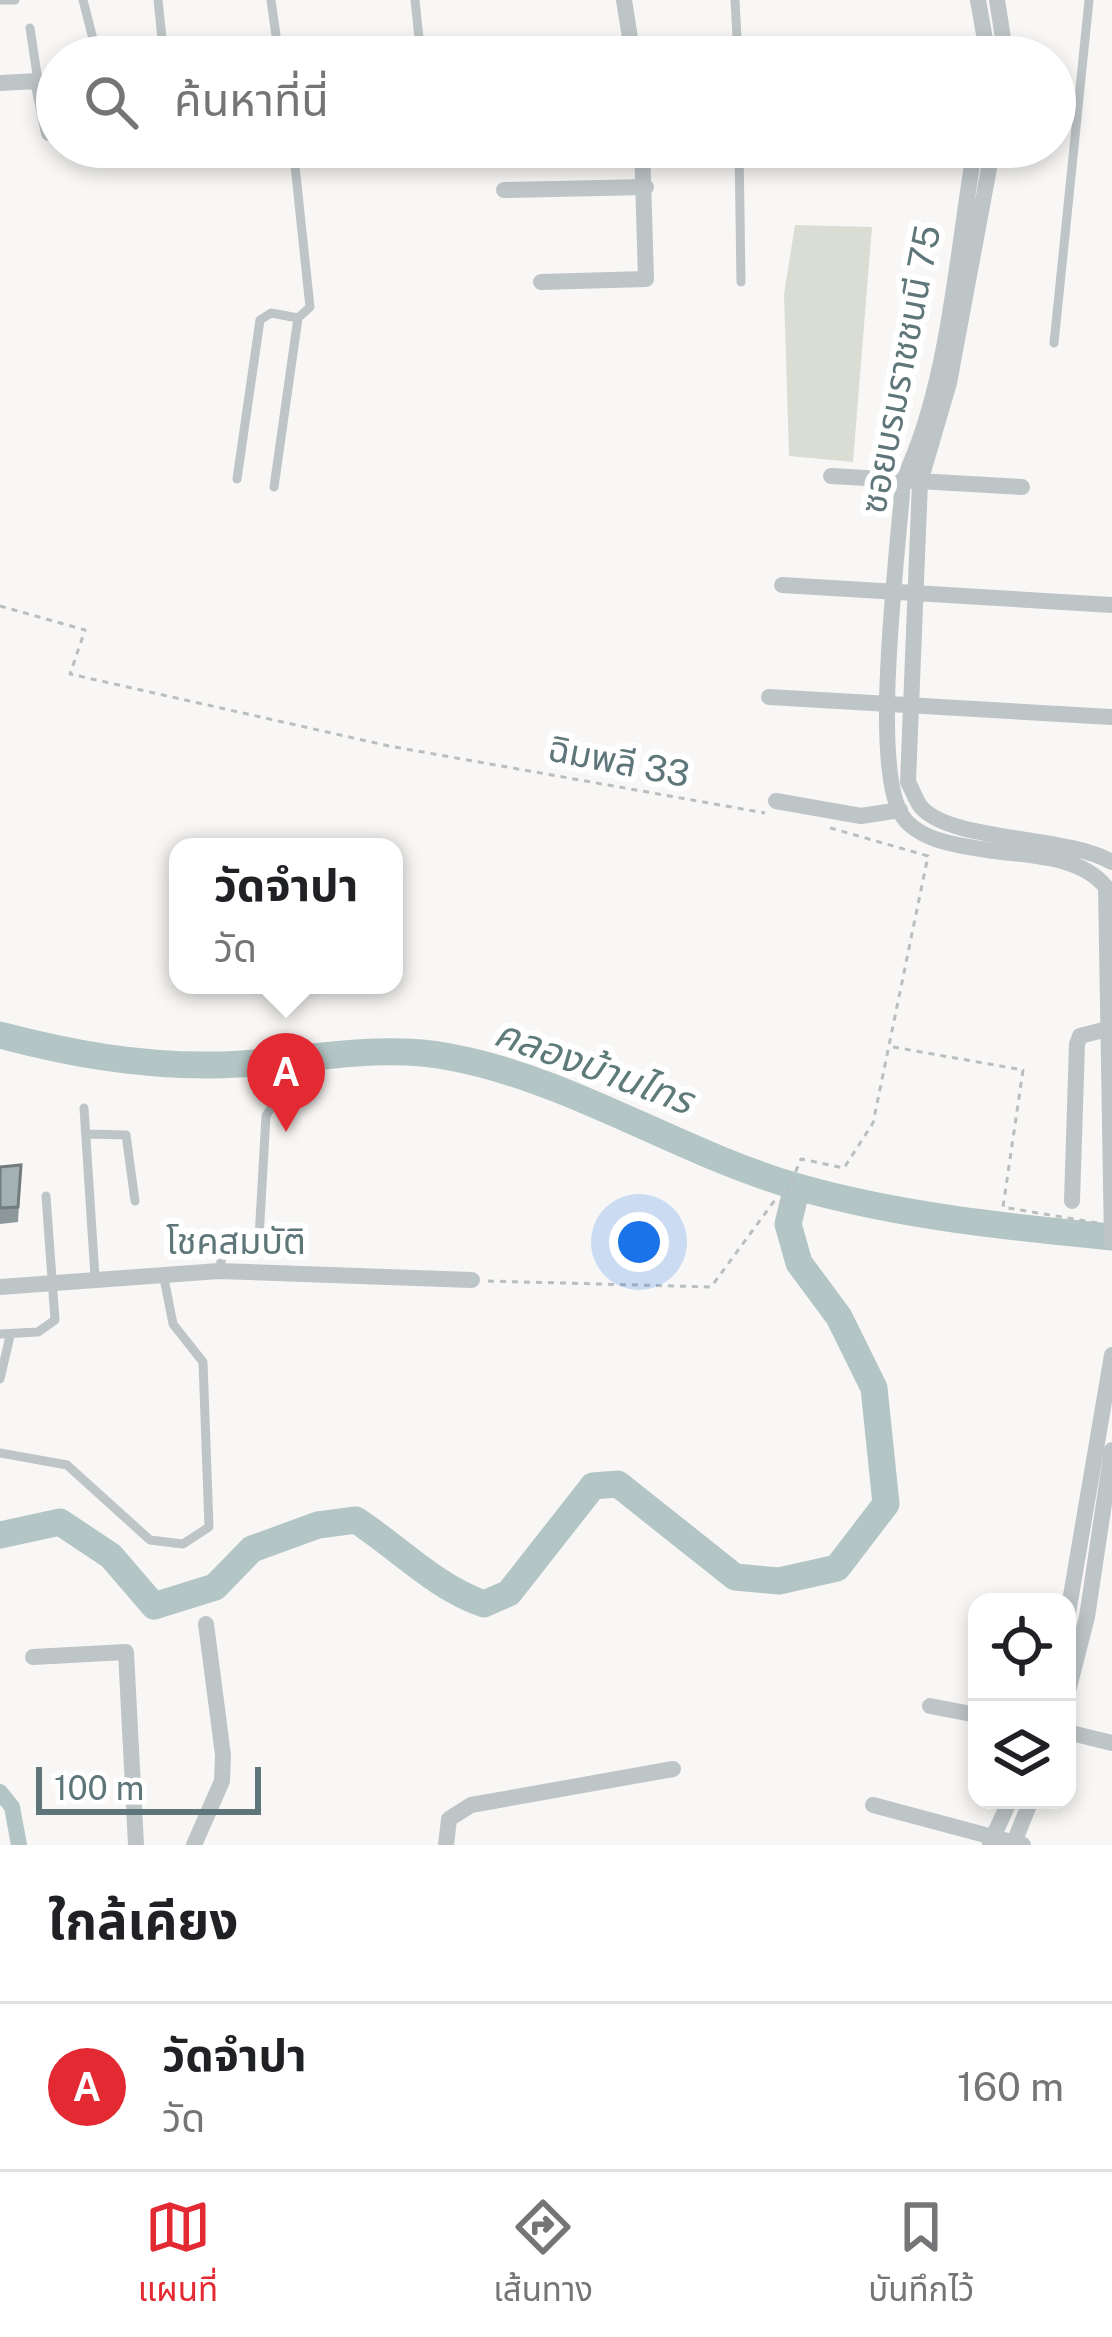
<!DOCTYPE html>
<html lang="th">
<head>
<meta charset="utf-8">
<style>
	:root { --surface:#fff; --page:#f2f2f2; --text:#202124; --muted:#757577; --line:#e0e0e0; --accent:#e32a33 }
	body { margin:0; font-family:"Public Sans","Noto Sans Thai",sans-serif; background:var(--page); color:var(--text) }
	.controls { position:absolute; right:36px; bottom:36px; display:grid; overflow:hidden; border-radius:24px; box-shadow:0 6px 18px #0003 }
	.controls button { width:108px; height:108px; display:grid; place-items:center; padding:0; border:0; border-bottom:3px solid var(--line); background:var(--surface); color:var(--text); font:60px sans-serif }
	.scale { position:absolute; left:36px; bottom:30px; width:225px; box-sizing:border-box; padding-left:12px; border:6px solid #5e767a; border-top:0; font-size:33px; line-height:42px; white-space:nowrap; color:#5e767a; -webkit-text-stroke:9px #fff; paint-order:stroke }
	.you { position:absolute; left:639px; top:1242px; width:42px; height:42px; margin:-30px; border:9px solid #fff; border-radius:50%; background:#1a73e8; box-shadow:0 0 0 18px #1a73e833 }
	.badge { display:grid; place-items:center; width:78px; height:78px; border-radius:50%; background:var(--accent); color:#fff; font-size:39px; font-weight:700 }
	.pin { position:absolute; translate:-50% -99px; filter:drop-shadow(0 3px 6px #0008) }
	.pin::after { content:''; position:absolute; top:63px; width:42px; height:36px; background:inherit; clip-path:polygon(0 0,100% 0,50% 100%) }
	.popup { position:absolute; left:169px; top:838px; width:234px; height:156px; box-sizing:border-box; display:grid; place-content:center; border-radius:24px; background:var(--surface); filter:drop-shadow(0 3px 9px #0005); font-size:39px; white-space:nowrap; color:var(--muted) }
	.popup b { font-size:45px; color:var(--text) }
	.popup::after { content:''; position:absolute; left:50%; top:100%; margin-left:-24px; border:24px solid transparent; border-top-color:var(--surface) }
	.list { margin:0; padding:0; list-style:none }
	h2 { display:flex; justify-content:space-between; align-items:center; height:156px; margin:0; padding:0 48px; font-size:51px }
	h2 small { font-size:39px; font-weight:400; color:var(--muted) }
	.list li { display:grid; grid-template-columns:78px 1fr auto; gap:36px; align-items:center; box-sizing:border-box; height:168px; padding:0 48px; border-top:3px solid var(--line) }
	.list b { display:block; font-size:45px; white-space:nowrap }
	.list p { margin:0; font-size:39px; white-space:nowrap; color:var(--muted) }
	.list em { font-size:39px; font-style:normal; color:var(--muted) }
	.icon { flex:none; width:66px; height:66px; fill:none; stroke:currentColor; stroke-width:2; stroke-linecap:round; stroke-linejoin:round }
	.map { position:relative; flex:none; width:1112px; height:1845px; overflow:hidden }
	.search { position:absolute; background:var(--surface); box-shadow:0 6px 18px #0003; left:36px; right:36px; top:36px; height:132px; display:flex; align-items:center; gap:30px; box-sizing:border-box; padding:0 42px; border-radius:66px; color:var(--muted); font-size:45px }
	.sheet { height:324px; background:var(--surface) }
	nav { display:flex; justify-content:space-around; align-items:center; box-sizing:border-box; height:168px; border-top:3px solid var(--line); background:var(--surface); font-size:33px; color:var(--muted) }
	nav a { display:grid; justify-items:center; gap:6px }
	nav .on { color:var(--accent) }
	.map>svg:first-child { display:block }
</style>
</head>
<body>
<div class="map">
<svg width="1112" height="1845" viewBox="0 0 1112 1845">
	<rect width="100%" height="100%" fill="#f8f7f5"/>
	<path fill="#d9ddd4" d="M795 225 872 227 853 462 789 456 784 294Z"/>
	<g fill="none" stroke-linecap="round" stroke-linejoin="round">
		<path stroke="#b3c6c5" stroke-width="16" d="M0 1792 12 1807 19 1845"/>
		<path stroke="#b3c6c5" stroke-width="27" d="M0 1035C72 1054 140 1066 215 1065 291 1064 374 1042 450 1057 573 1080 679 1153 798 1187 900 1216 1008 1227 1112 1237
			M0 1535 60 1522 111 1556 154 1606 215 1587 252 1549 318 1525 356 1520C400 1549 435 1587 484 1604L509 1593 593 1486 618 1484 735 1577 779 1581 837 1568 886 1504 874 1388 839 1317 799 1263 788 1224 797 1187"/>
		<path stroke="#b9bebf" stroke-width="3" stroke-dasharray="6 6" stroke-linecap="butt" d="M0 606 85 630 70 674 389 746 765 813
			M893 1047 1023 1070 1003 1207 1098 1223
			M488 1281 711 1287 775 1200 783 1202 801 1159 844 1168 873 1123 928 856 827 827"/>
		<path stroke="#bec5c7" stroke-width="9" d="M0 0H15
			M83 0 94 43H126L131 57
			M158 0 164 57
			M271 0 279 57
			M415 0 421 57
			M735 0 738 57
			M30 28 38 81
			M140 147V151
			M739 147 741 282
			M1054 343 1089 0
			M237 479 260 320 271 313 298 318
			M274 487 298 318 310 307 293 147
			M84 1108 95 1277
			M87 1134 126 1135 135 1201
			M219 1271 225 1243 259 1238 266 1116 275 1101 278 1077
			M0 1334 38 1332 55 1320 46 1196
			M0 1379 10 1336
			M0 1453 67 1465 150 1540 183 1544 209 1527 203 1362 173 1324 163 1273"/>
		<path stroke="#bec5c7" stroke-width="16" d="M624 0 633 57
			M978 0 988 57
			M997 0 1006 57
			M0 83 38 81 49 133
			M975 147C957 250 949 387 903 480 899 546 869 769 903 817 920 841 960 846 987 850 1026 856 1079 854 1106 887L1112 1242
			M993 147 949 383 920 482 908 782C912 789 916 801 921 807 951 842 1065 835 1112 862
			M504 190 646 187
			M541 282 646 279 642 147
			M831 476 1022 487
			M782 585 1112 605
			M769 697 1111 717
			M776 801 861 816 900 810
			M1072 1201 1077 1044 1080 1036 1111 1028
			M0 1287 219 1271 472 1280
			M1067 1619 1112 1355
			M33 1657 126 1652 136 1845
			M1067 1695 1087 1617 1112 1450
			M930 1706 977 1715
			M1067 1732 1112 1743
			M873 1805 1023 1845
			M990 1844 1010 1800
			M194 1845 222 1781 223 1755 206 1624
			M446 1845 449 1819 471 1805 673 1769
			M1013 1845 1031 1800"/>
	</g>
	<path fill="#8c989a" d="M21 1165 18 1222 0 1224V1167Z"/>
	<path fill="#a3b1b3" stroke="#727c7d" stroke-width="3" d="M21 1165 18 1207 0 1208V1167Z"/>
	<g text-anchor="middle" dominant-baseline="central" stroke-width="12" stroke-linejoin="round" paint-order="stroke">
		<g font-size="36" fill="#5e767a" stroke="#fff">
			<text transform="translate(900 369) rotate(-79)">ซอยบรมราชชนนี 75</text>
			<text transform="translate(619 761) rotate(11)">ฉิมพลี 33</text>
			<text x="236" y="1241">โชคสมบัติ</text>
		</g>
		<g font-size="39" font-style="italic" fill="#5e7b7a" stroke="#fff">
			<text transform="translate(594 1066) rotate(20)">คลองบ้านไทร</text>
		</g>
	</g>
</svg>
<div class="controls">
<button><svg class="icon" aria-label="locate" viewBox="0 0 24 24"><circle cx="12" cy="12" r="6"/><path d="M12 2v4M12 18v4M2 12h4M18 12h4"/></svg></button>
<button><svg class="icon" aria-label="layers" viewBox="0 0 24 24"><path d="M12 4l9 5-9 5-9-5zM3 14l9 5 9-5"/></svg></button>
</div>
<div class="scale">100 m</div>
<div class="you"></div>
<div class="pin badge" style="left:286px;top:1132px">A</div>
<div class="popup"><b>วัดจำปา</b>วัด</div>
<div class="search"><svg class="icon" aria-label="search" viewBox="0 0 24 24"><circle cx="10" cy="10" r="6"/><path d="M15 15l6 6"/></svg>ค้นหาที่นี่</div>
</div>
<section class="sheet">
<h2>ใกล้เคียง<small></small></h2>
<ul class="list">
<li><span class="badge">A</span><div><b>วัดจำปา</b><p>วัด</p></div><em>160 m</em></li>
</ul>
</section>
<nav>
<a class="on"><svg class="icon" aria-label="map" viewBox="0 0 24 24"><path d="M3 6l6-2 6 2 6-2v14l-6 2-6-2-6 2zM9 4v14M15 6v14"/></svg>แผนที่</a>
<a><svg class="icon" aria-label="directions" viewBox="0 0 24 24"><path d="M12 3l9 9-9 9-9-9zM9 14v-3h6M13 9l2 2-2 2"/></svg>เส้นทาง</a>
<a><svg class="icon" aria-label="saved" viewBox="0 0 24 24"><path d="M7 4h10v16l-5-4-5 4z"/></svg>บันทึกไว้</a>
</nav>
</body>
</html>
